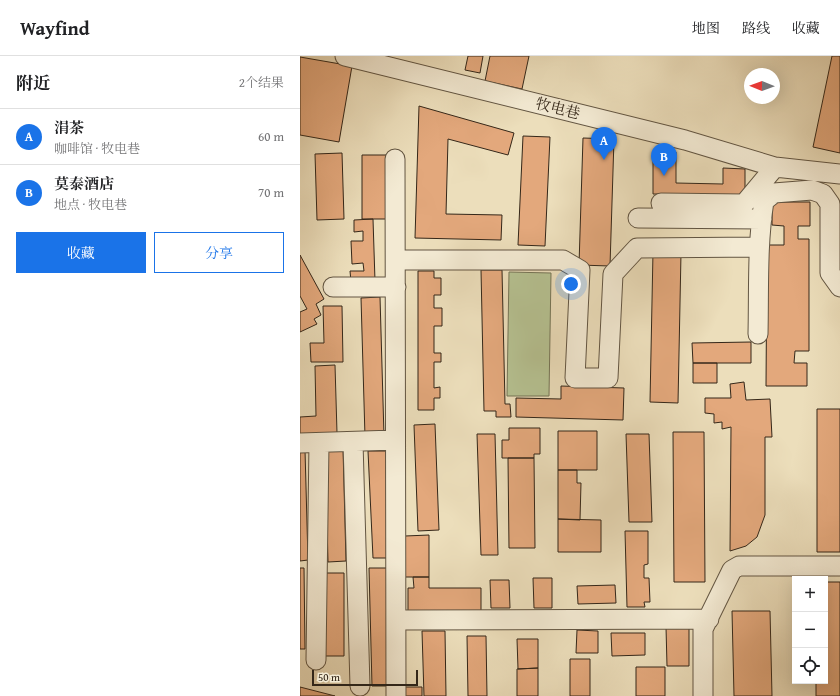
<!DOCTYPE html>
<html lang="zh">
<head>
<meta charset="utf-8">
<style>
	:root { --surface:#fff; --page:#f6f6f6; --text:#202124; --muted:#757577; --line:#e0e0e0; --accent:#1a73e8 }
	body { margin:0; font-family:"Gentium Book Plus","Noto Serif SC",serif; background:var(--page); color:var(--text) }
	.controls { position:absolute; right:12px; bottom:12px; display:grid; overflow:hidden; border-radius:0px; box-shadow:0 4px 16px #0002 }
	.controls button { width:36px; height:36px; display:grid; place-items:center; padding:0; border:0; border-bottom:1px solid var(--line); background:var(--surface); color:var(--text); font:20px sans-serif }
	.compass { position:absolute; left:444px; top:12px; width:36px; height:36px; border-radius:50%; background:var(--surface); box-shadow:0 4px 16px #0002; rotate:271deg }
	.scale { position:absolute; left:12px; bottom:10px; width:106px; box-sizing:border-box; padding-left:4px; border:2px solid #342719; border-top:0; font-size:11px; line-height:14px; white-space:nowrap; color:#342719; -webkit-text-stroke:3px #f3ead3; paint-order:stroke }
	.you { position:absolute; left:271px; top:228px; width:14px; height:14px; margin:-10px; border:3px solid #fff; border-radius:50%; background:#1a73e8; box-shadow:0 0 0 6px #1a73e833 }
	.badge { display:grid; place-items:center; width:26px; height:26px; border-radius:50%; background:var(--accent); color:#fff; font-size:13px; font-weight:700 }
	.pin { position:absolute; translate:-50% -33px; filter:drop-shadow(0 1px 2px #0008) }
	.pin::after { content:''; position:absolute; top:21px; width:14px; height:12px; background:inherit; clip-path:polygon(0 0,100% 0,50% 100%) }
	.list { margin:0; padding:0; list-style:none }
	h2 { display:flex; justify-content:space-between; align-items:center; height:52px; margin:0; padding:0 16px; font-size:17px }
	h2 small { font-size:13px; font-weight:400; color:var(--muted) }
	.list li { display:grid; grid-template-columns:26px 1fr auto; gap:12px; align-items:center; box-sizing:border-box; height:56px; padding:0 16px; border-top:1px solid var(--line) }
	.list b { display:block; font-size:15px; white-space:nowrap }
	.list p { margin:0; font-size:13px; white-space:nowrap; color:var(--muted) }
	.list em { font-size:13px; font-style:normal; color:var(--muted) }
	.actions { display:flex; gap:8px; padding:12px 16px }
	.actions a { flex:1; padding:9px 0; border:1px solid var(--accent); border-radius:0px; text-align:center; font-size:14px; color:var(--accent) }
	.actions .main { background:var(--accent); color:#fff }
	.icon { flex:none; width:22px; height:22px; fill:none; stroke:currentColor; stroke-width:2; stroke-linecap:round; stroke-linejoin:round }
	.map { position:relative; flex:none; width:540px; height:640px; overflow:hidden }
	header { display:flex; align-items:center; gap:24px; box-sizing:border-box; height:56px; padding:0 20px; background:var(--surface); border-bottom:1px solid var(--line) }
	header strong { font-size:19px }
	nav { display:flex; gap:22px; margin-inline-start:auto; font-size:14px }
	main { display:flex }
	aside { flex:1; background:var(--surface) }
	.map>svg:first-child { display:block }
</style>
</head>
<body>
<header>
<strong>Wayfind</strong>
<nav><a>地图</a><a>路线</a><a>收藏</a></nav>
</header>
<main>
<aside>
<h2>附近<small>2个结果</small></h2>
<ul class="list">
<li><span class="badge">A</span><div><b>涓茶</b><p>咖啡馆 · 牧电巷</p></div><em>60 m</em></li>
<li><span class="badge">B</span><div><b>莫泰酒店</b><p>地点 · 牧电巷</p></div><em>70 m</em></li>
</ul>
<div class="actions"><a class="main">收藏</a><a>分享</a></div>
</aside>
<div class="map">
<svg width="540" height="640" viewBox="0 0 540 640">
	<rect width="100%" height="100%" fill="#ecdebb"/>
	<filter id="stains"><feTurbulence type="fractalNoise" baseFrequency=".005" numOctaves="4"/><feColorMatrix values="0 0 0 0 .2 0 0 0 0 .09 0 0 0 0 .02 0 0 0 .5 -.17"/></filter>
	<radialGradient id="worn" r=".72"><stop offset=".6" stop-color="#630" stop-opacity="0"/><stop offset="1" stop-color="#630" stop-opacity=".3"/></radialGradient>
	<path fill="#b6c292" stroke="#757456" d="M209 216 251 217 249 340H207Z"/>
	<path fill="#e3a87c" stroke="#342719" d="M168 0H183L180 17 165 14Z
		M190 0H229L222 33 185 25Z
		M532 0H540V97L513 91Z
		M0 1 52 10 39 86 0 79Z
		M119 50 214 77 208 99 148 83 146 158 202 159 201 184 115 182Z
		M223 80 250 81 245 190 218 189Z
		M283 82 314 83 310 210 279 209Z
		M353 95 376 96V127L423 128V112L445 113V139L353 138Z
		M42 97 44 163 17 164 15 98Z
		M62 99H90V163H62Z
		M472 146H510V170H498V183H509V295H495L494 307H507V330H466L467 189H484V170L472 169Z
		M73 163 75 225 51 226 50 215H64L63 207 52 208 51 185H63V175L54 176V164Z
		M353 196 381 197 378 347 350 346Z
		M0 199 24 243 16 248 21 259 14 263 17 268 0 276V256L7 253 0 240Z
		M181 214H202L205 348H210L211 361H196V355H184Z
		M118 215H134V222H141V239H134V252H142V270H134V297H141V306H134V332L140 331V342H134V354H118Z
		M80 241 84 380 65 381 61 242Z
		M23 250H42L43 306H11L10 287H24Z
		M451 286V307H393L392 287Z
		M393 307H417V327H393Z
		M35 309 37 377 0 382V361L16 360 15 310Z
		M444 326 446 344 470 343 472 381H465V459L457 481 446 490 430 495 431 371 422 373V366L414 367V358L405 357V342H431L430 328Z
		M261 330 324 332 323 364 216 361V342L261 343Z
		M517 353H540V496H517Z
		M135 368 139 474 118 475 114 369Z
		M209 372H240V398H234V402H202V384H209Z
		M258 375H297V414H258Z
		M373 376H404L405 526H374Z
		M177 378H195L198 499H181Z
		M326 378H349L352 466H329Z
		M25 392H43L46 505 28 506Z
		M0 394H5L8 504 0 505Z
		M68 395H87L92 502H73Z
		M208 402H234L235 492H209Z
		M258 414H277V427H281L280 464 258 463Z
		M258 463 301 464V496H258Z
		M325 475H348V508L344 509V522H349L350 546H344L345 551H327Z
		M129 479V521H105V480Z
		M0 512H4L5 593H0Z
		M69 512H91L93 630H72Z
		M22 517H44V600H23Z
		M113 521H129V532H181V555H108V532H114Z
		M233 522H252V552H234Z
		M190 524H209L210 552H191Z
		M525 526H540V640H516V625H525Z
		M315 529 316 547 278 548 277 530Z
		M432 555H470L472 640H434Z
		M389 570V610H367L366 571Z
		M277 574 298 575V597H276Z
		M122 575H145L146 640H124Z
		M311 577H345V599L312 600Z
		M167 580H186L187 640H168Z
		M217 583H238V612L218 613Z
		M270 603H290V640H270Z
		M336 611H365V640H336Z
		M238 612V640H217V613Z
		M0 631 35 640H0Z
		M105 631H122V640H105Z"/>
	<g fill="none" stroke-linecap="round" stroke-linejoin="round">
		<g stroke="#625542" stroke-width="21">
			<path id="minor" d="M45 0 385 84 475 111 540 118
				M95 103 96 640
				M361 147 444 148 475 111
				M338 162 462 163
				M96 204H263L280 214 275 322H308L313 218 337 192 459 191
				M33 231H96
				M458 278C459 233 457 189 464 145L474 137 512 134 523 138 530 148V217L540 231
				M53 386 60 630
				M0 387 95 384
				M96 564 409 563
				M16 604 19 387
				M403 640V573L432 514 439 510H540"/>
		</g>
		<use href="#minor" stroke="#f3ead3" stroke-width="19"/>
	</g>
	<g text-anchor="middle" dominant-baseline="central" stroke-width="3.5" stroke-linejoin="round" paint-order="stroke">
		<g font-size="15" fill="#342719" stroke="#f3ead3">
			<text transform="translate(258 52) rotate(14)">牧电巷</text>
		</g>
	</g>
	<rect width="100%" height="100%" filter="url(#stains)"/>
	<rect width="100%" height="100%" fill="url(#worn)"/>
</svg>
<div class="controls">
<button>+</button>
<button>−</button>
<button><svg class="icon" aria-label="locate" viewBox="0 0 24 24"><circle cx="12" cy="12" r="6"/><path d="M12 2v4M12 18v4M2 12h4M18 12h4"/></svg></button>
</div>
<svg class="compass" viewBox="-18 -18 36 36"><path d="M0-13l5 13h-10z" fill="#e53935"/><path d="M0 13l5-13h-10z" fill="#757577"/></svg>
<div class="scale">50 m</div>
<div class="you"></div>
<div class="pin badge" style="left:304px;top:104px">A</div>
<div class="pin badge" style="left:364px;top:120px">B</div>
</div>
</main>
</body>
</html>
